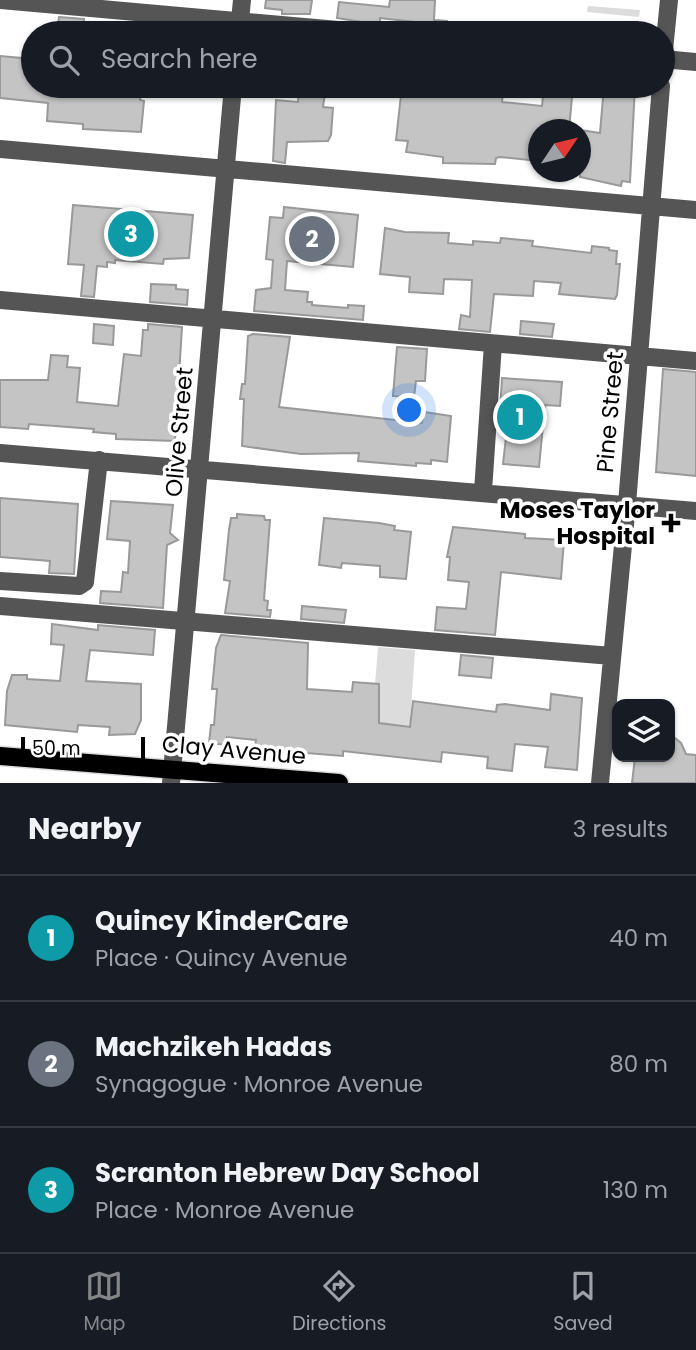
<!DOCTYPE html>
<html lang="en">
<head>
<meta charset="utf-8">
<style>
	:root { --surface:#171b24; --page:#20242c; --text:#f1f3f6; --muted:#9ea1a6; --line:#363941; --accent:#858687 }
	body { margin:0; font-family:Poppins,sans-serif; background:var(--page); color:var(--text) }
	.controls { position:absolute; right:21px; bottom:21px; display:grid; overflow:hidden; border-radius:14px; box-shadow:0 2px 5px #0004 }
	.controls button { width:63px; height:63px; display:grid; place-items:center; padding:0; border:0; border-bottom:2px solid var(--line); background:var(--surface); color:var(--text); font:35px sans-serif }
	.compass { position:absolute; left:528px; top:119px; width:63px; height:63px; border-radius:50%; background:var(--surface); box-shadow:0 2px 5px #0004; rotate:55deg }
	.scale { position:absolute; left:21px; bottom:18px; width:124px; box-sizing:border-box; padding-left:7px; border:4px solid #000; border-top:0; font-size:19px; line-height:24px; white-space:nowrap; color:#000; -webkit-text-stroke:5px #fff; paint-order:stroke }
	.you { position:absolute; left:410px; top:411px; width:24px; height:24px; margin:-18px; border:5px solid #fff; border-radius:50%; background:#1a73e8; box-shadow:0 0 0 10px #1a73e833 }
	.badge { display:grid; place-items:center; width:46px; height:46px; border-radius:50%; background:var(--accent); color:#fff; font-size:23px; font-weight:700 }
	.pin { position:absolute; translate:-50% -50%; border:4px solid #fff; box-shadow:0 2px 7px #0006 }
	.list { margin:0; padding:0; list-style:none }
	h2 { display:flex; justify-content:space-between; align-items:center; height:91px; margin:0; padding:0 28px; font-size:30px }
	h2 small { font-size:23px; font-weight:400; color:var(--muted) }
	.list li { display:grid; grid-template-columns:46px 1fr auto; gap:21px; align-items:center; box-sizing:border-box; height:126px; padding:0 28px; border-top:2px solid var(--line) }
	.list b { display:block; font-size:26px; white-space:nowrap }
	.list p { margin:0; font-size:23px; white-space:nowrap; color:var(--muted) }
	.list em { font-size:23px; font-style:normal; color:var(--muted) }
	.icon { flex:none; width:38px; height:38px; fill:none; stroke:currentColor; stroke-width:2; stroke-linecap:round; stroke-linejoin:round }
	.map { position:relative; flex:none; width:696px; height:783px; overflow:hidden }
	.search { position:absolute; background:var(--surface); box-shadow:0 2px 5px #0004; left:21px; right:21px; top:21px; height:77px; display:flex; align-items:center; gap:18px; box-sizing:border-box; padding:0 24px; border-radius:38px; color:var(--muted); font-size:26px }
	.sheet { height:469px; background:var(--surface) }
	nav { display:flex; justify-content:space-around; align-items:center; box-sizing:border-box; height:98px; border-top:2px solid var(--line); background:var(--surface); font-size:19px; color:var(--muted) }
	nav a { display:grid; justify-items:center; gap:4px }
	nav .on { color:var(--accent) }
	.map>svg:first-child { display:block }
</style>
</head>
<body>
<div class="map">
<svg width="696" height="783" viewBox="0 0 696 783">
	<rect width="100%" height="100%" fill="#fff"/>
	<path fill="#dcdcdc" d="M588 6 640 10 639 17 587 12Z
		M378 647 415 650 409 738 379 723V685L375 684Z"/>
	<path fill="#c4c4c4" stroke="#999" stroke-width="2" d="M266 0H312L310 14H282V10L265 8Z
		M390 0H435L434 20 447 21 446 33H422L423 23 380 18V25L337 18 339 2 389 7Z
		M59 17 84 19 83 33H57Z
		M0 56 33 59V86H140V100L144 101 141 132 83 129V124L47 121 48 103 0 98Z
		M299 86H326L323 107 333 108 331 135 328 141 287 142 285 163 273 161 276 100 298 102Z
		M402 86H467L476 88V91L503 94 502 102 542 106 544 86H573L569 130H538V161L500 157 496 158 495 164 443 163V157L406 152 408 141 396 140Z
		M604 86H635L630 182 622 181 621 186 580 177V130L600 133Z
		M73 205 193 215 189 258 164 259 163 264 115 260V263L107 262V267L97 266 94 297 81 296 84 265 68 264Z
		M284 207 358 215 353 267 287 261 285 290 308 292 307 302H312V305L348 308V305L364 306 363 320 254 311 256 290 271 288 273 260 266 259 270 217 283 218Z
		M385 228 405 232 449 233 448 243 473 245V241L500 243 501 238 533 241 532 246 591 253 592 246 609 248V250L617 251 616 264H620L617 295 615 299 559 294 561 283 534 281 533 296 494 294 490 332 459 329 461 315 470 317 472 280 444 279 443 294 409 292 410 277 380 274Z
		M151 284 176 285V289L188 290 187 305 150 302Z
		M521 321 554 324 552 337 520 334Z
		M94 324 114 326 113 345 93 343Z
		M148 324 182 327 175 441 116 439V434L93 432 94 429 29 424 28 429 0 427V380H48L51 355 68 356 67 367 80 368 77 402 118 406 124 354 141 356 143 330H148Z
		M253 334 290 337 279 407 422 423 424 412 451 416 447 462 431 460V464L416 463V466L358 461 359 453 301 454 242 446 244 399H240L242 384H245L248 336Z
		M397 347 427 349 425 381H416L414 397 393 396Z
		M663 369 696 372V476L656 472Z
		M502 378 562 382 560 406 545 405 539 467 503 464 507 428H499Z
		M0 498 78 504 74 574 49 573 50 561 0 557Z
		M111 501 173 505 170 533 178 540 167 545 163 608 100 603 101 591 121 592 123 572 128 573 130 541 107 539Z
		M237 514 264 516 265 520H270L264 600 268 601 267 610H271L270 617 225 613 230 581 224 580 229 530 231 518H237Z
		M324 518 379 523 395 526 394 530 411 532 406 579 380 577V566L342 563 341 568 319 565Z
		M453 527 525 534V538L564 540 561 579 501 572 495 635 435 630 437 607 466 609 469 582 448 580 450 557H447Z
		M302 606 346 610 344 623 301 619Z
		M52 624 98 630V625L155 630 153 655 90 650 86 681 141 684V720L135 734 109 735 110 727 78 725 77 732 5 725 7 691 12 675H27V679L60 681 64 645 51 644Z
		M221 635 308 643 307 689 352 692 353 682 379 684V723L410 727 413 701 496 712 497 705 505 704 550 710 551 694 582 698 577 770 545 767 548 747 515 744 512 771 487 768 488 757 442 752 441 762 343 751V756L306 753 255 746 256 740 227 737V745L209 743 211 725H214L217 689H212L216 648Z
		M461 655 493 658 491 678 459 675Z
		M670 734 681 743 686 754 696 755V783H632L635 757H670Z"/>
	<g fill="none" stroke-linecap="round" stroke-linejoin="round">
		<g stroke="#dbdbdb" stroke-width="21">
			<path id="major" d="M0 756 339 783"/>
		</g>
		<path stroke="#555" stroke-width="18" d="M0 0 372 33
			M239 31 242 0
			M663 59 696 62
			M663 60 669 0
			M0 149 696 210
			M0 300 696 361
			M0 453 696 511
			M483 491 493 344
			M0 581 79 586 85 582 99 460
			M0 606 612 656
			M171 783 233 86
			M600 783 627 504 661 86"/>
		<use href="#major" stroke="#000" stroke-width="18"/>
	</g>
	<path fill="#000" stroke="#fff" stroke-width="2.5" d="M667.5 512.5h7v7h7v7h-7v7h-7v-7h-7v-7h7z"/>
	<g text-anchor="middle" dominant-baseline="central" stroke-width="7" stroke-linejoin="round" paint-order="stroke">
		<g font-size="23" fill="#000" stroke="#fff">
			<text transform="translate(610 412) rotate(-85)">Pine Street</text>
			<text transform="translate(179 432) rotate(-85)">Olive Street</text>
			<text transform="translate(234 750) rotate(5)">Clay Avenue</text>
		</g>
		<g font-size="23" font-weight="bold" fill="#000" stroke="#fff" text-anchor="end">
			<text x="655" y="510">Moses Taylor<tspan x="655" dy="26">Hospital</tspan></text>
		</g>
	</g>
</svg>
<div class="controls">
<button><svg class="icon" aria-label="layers" viewBox="0 0 24 24"><path d="M12 4l9 5-9 5-9-5zM3 14l9 5 9-5"/></svg></button>
</div>
<svg class="compass" viewBox="-18 -18 36 36"><path d="M0-13l5 13h-10z" fill="#e53935"/><path d="M0 13l5-13h-10z" fill="#9ea1a6"/></svg>
<div class="scale">50 m</div>
<div class="you"></div>
<div class="pin badge" style="left:520px;top:417px;background:#0f9aa8">1</div>
<div class="pin badge" style="left:312px;top:239px;background:#6b7280">2</div>
<div class="pin badge" style="left:131px;top:234px;background:#0f9aa8">3</div>
<div class="search"><svg class="icon" aria-label="search" viewBox="0 0 24 24"><circle cx="10" cy="10" r="6"/><path d="M15 15l6 6"/></svg>Search here</div>
</div>
<section class="sheet">
<h2>Nearby<small>3 results</small></h2>
<ul class="list">
<li><span class="badge" style="background:#0f9aa8">1</span><div><b>Quincy KinderCare</b><p>Place · Quincy Avenue</p></div><em>40 m</em></li>
<li><span class="badge" style="background:#6b7280">2</span><div><b>Machzikeh Hadas</b><p>Synagogue · Monroe Avenue</p></div><em>80 m</em></li>
<li><span class="badge" style="background:#0f9aa8">3</span><div><b>Scranton Hebrew Day School</b><p>Place · Monroe Avenue</p></div><em>130 m</em></li>
</ul>
</section>
<nav>
<a class="on"><svg class="icon" aria-label="map" viewBox="0 0 24 24"><path d="M3 6l6-2 6 2 6-2v14l-6 2-6-2-6 2zM9 4v14M15 6v14"/></svg>Map</a>
<a><svg class="icon" aria-label="directions" viewBox="0 0 24 24"><path d="M12 3l9 9-9 9-9-9zM9 14v-3h6M13 9l2 2-2 2"/></svg>Directions</a>
<a><svg class="icon" aria-label="saved" viewBox="0 0 24 24"><path d="M7 4h10v16l-5-4-5 4z"/></svg>Saved</a>
</nav>
</body>
</html>
